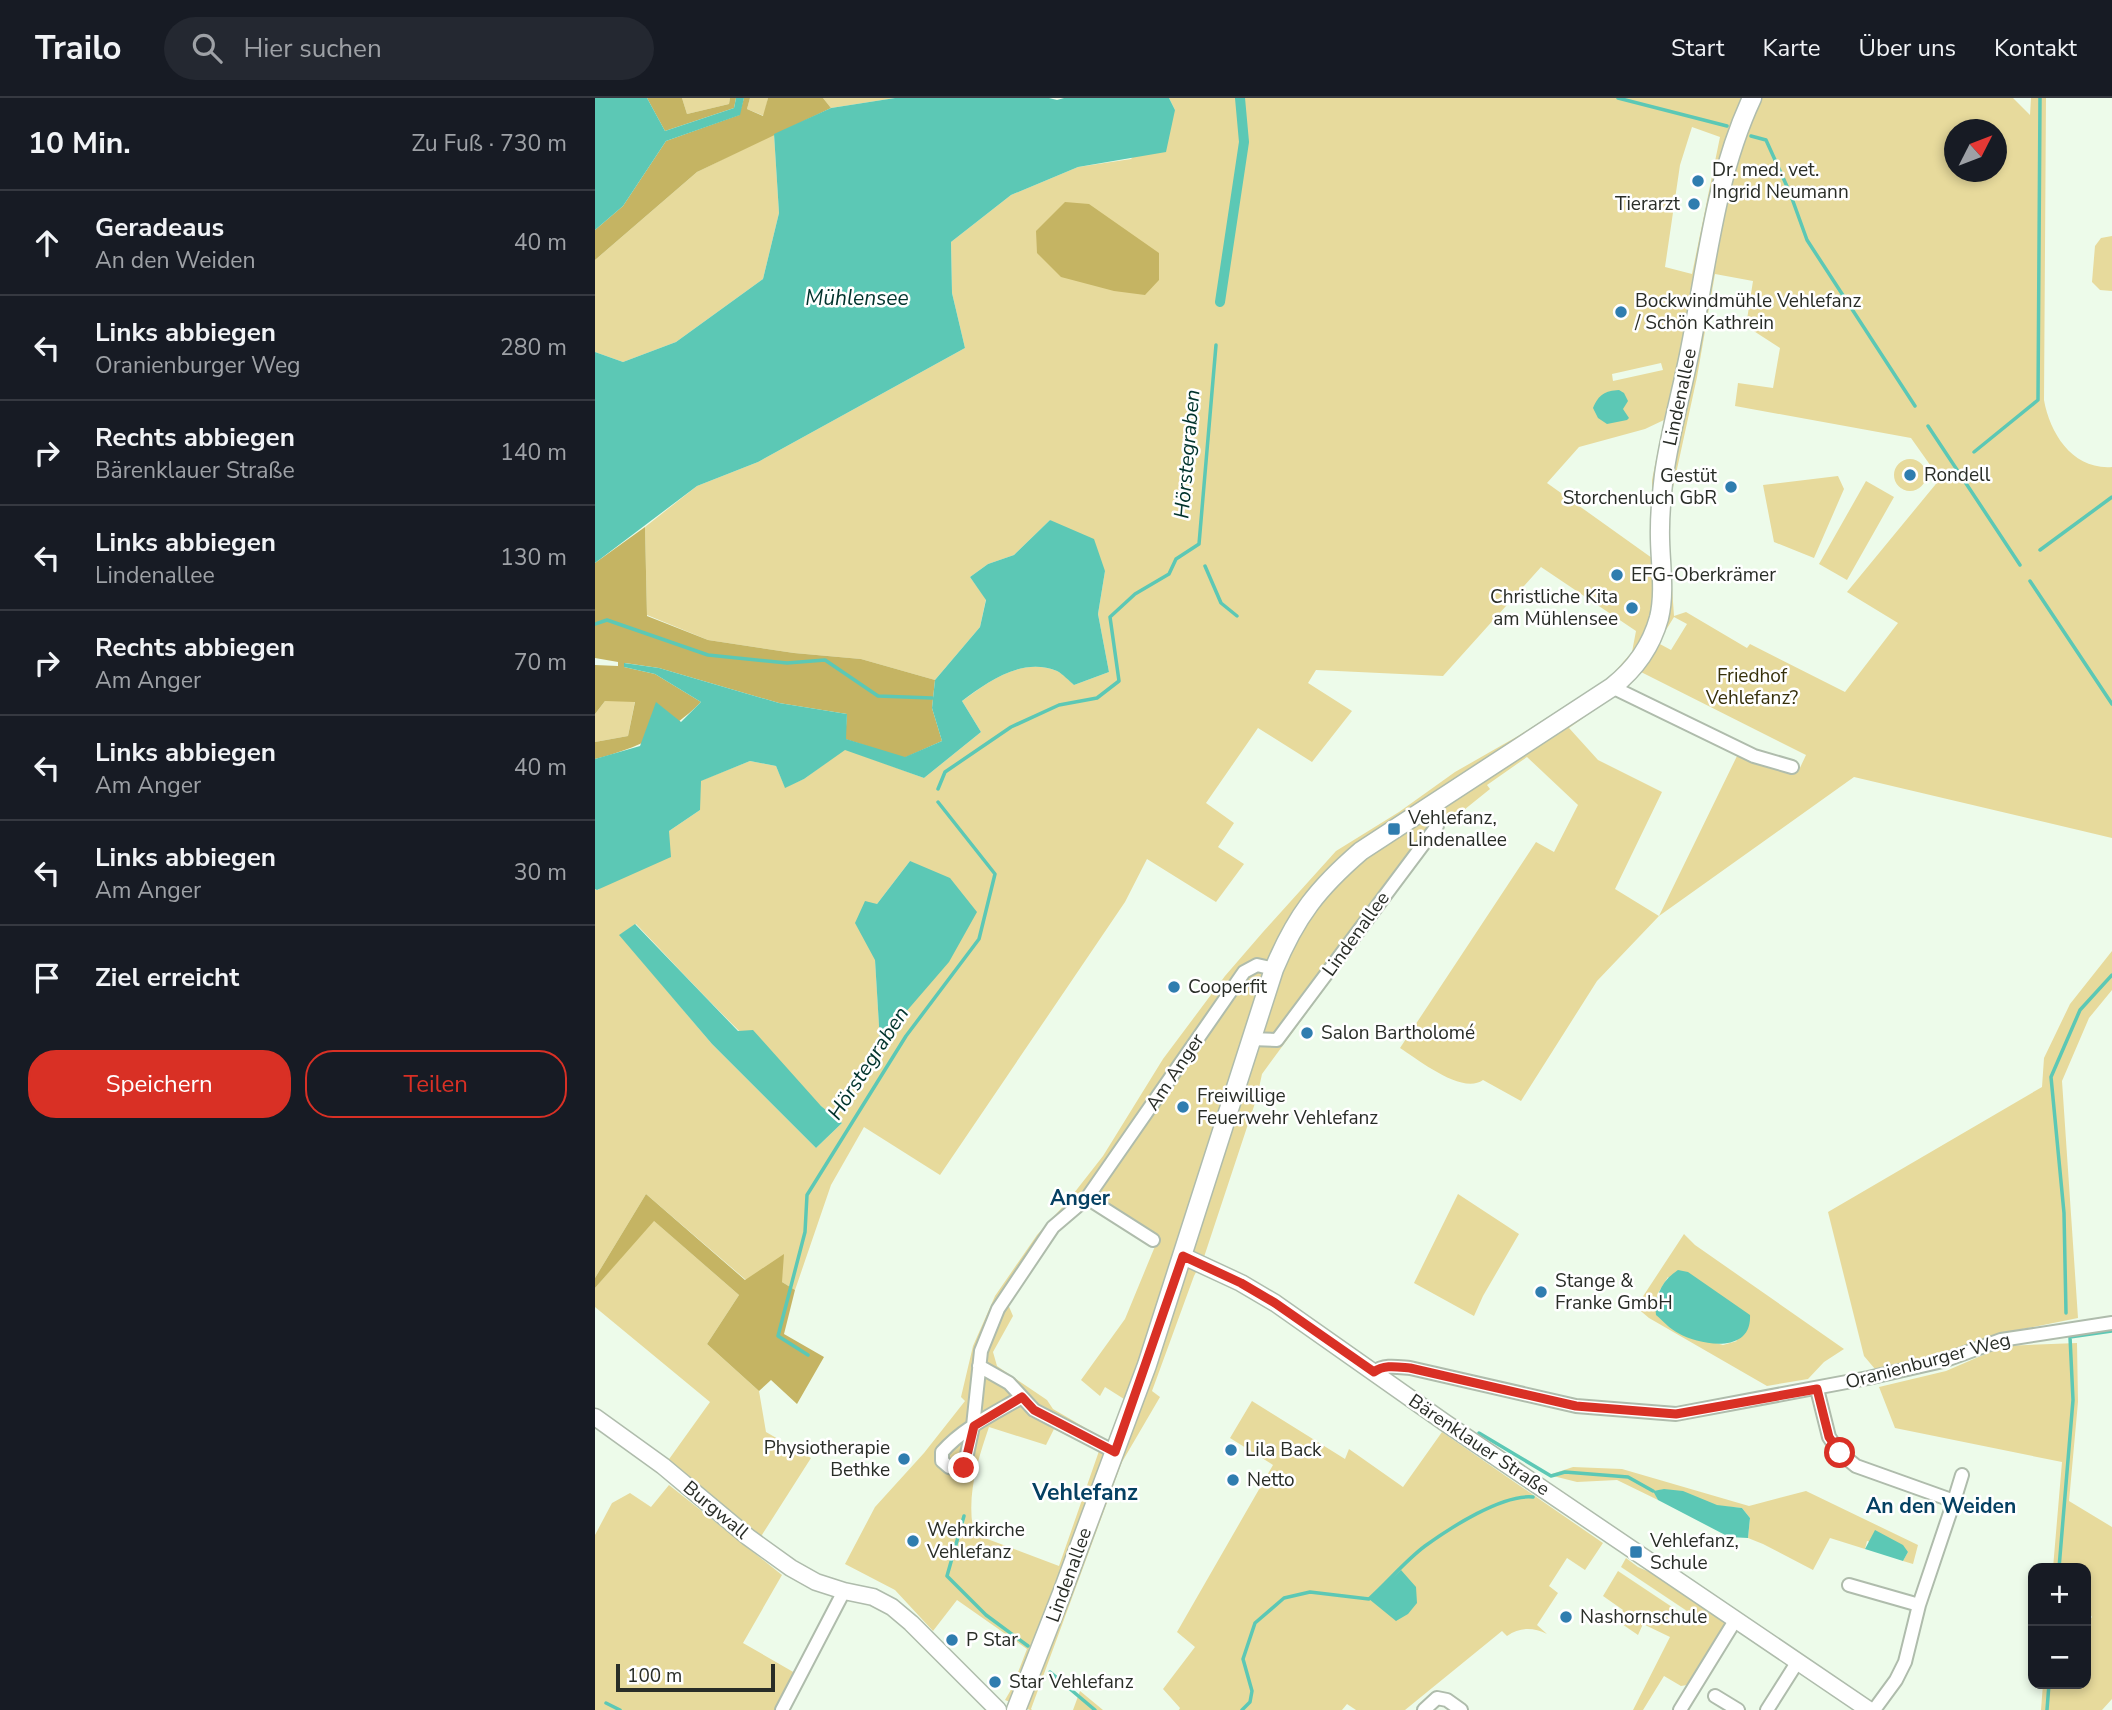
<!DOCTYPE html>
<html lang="de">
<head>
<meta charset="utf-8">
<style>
	:root { --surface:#171b24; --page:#242831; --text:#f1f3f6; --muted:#9ea1a6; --line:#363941; --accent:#d93025 }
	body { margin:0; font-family:"Nunito Sans",sans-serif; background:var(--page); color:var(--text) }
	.controls { position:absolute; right:21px; bottom:21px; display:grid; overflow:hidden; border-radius:14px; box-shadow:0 4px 10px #0003 }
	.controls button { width:63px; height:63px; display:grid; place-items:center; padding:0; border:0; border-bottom:2px solid var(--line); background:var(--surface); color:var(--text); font:35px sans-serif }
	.compass { position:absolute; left:1349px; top:21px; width:63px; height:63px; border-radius:50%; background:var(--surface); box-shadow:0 4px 10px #0003; rotate:48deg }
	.scale { position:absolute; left:21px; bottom:18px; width:159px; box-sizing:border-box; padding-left:7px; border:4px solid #292d27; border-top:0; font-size:19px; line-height:24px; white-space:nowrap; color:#292d27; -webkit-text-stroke:5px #fff; paint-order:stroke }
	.stop { position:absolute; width:21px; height:21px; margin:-16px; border:5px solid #d93025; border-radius:50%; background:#fff }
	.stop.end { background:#d93025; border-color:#fff; box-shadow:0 2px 7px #0008 }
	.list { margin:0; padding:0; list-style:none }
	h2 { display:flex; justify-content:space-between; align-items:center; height:91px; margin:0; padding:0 28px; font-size:30px }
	h2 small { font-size:23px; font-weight:400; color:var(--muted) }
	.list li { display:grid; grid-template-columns:46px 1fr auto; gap:21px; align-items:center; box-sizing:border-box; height:105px; padding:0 28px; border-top:2px solid var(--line) }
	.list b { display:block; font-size:26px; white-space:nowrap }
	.list p { margin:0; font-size:23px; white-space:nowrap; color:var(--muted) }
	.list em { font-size:23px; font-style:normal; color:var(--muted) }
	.actions { display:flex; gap:14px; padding:21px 28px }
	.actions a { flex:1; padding:16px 0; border:2px solid var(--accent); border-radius:28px; text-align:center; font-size:24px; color:var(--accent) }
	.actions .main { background:var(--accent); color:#fff }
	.icon { flex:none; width:38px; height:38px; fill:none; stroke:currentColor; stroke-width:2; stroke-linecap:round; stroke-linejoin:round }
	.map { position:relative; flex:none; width:1517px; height:1612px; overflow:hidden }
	header { display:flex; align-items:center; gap:42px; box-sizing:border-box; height:98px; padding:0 35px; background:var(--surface); border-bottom:2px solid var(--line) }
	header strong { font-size:33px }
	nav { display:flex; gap:38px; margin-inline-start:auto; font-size:24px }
	.search { width:490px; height:63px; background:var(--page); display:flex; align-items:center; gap:18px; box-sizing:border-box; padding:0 24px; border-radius:38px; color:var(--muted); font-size:26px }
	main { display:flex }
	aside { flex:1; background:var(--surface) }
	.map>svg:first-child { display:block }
</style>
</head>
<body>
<header>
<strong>Trailo</strong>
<div class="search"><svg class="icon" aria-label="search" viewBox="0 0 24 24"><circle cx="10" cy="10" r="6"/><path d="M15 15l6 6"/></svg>Hier suchen</div>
<nav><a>Start</a><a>Karte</a><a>Über uns</a><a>Kontakt</a></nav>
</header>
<main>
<aside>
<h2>10 Min.<small>Zu Fuß · 730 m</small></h2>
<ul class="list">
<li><svg class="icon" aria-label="ahead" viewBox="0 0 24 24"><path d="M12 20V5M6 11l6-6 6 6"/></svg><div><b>Geradeaus</b><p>An den Weiden</p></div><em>40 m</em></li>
<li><svg class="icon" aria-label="left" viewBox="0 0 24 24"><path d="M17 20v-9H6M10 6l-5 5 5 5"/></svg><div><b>Links abbiegen</b><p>Oranienburger Weg</p></div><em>280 m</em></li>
<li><svg class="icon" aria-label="right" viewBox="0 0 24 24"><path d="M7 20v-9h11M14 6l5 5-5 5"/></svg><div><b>Rechts abbiegen</b><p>Bärenklauer Straße</p></div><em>140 m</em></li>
<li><svg class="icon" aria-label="left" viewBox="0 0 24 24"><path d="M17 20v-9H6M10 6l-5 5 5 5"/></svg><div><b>Links abbiegen</b><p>Lindenallee</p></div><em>130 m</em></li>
<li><svg class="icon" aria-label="right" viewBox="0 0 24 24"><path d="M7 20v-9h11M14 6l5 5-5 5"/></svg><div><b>Rechts abbiegen</b><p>Am Anger</p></div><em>70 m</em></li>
<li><svg class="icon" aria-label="left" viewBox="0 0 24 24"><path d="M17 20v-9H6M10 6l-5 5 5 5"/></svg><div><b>Links abbiegen</b><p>Am Anger</p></div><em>40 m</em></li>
<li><svg class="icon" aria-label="left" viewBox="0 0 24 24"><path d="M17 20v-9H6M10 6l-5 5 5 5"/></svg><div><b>Links abbiegen</b><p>Am Anger</p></div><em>30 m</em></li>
<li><svg class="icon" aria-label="arrive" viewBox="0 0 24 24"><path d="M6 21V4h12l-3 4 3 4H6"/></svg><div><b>Ziel erreicht</b></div></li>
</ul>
<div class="actions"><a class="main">Speichern</a><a>Teilen</a></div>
</aside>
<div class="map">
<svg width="1517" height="1612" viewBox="0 0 1517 1612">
	<rect width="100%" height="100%" fill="#edfbea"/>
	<path fill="#e7da9c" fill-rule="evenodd" d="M87 0H135L134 6 92 16Z
		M155 0H173L169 18 152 11Z
		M228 0H300L236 10Z
		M574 0H1418L1435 17 1436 0H1451L1449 302C1455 336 1478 372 1517 369V740L1259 679 1064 818 1002 883 926 1003 888 982C867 997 824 962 805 950L941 744 959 754 983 707 932 659 892 687 895 691 849 728 667 976 662 999 609 1159 599 1178 557 1293 565 1299 527 1364 436 1611 437 1612H435L410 1602 417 1590 432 1551 362 1502 338 1533 300 1492 250 1466 280 1409 329 1355 370 1303 366 1299 378 1248 400 1198 442 1137 472 1104 508 1058 568 961 630 878 668 834 741 753 804 714 860 674 923 638 1015 579 1037 554 1041 533 946 469 848 578 721 572 713 585 757 613 717 664 663 630 611 705 639 725 623 749 649 766 621 804 552 761 530 804 345 1077 269 1029 236 1087 200 1192 187 1184 151 1182 51 1096 0 1180V791L3 792 74 733 105 712V683L155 663 181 668 190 689 209 681 250 651 329 680 386 634 367 603C394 583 426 559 462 573 468 576 474 582 479 587L514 574 503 516 510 473 455 422 419 457 393 466 375 479 391 501 385 529 340 582 266 561 199 555 113 542 52 517 50 429 102 388 163 364 370 250 357 195 356 144 416 97 483 69 536 61 580 12ZM1097 29 1125 39 1097 176 1070 169 1085 67ZM1360 32H1402V74H1360ZM1120 176 1158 183 1151 228 1185 250 1178 290 1143 285 1140 308 1316 340 1345 381 1252 494 1303 525 1250 594 1155 546 1152 550 1091 514 1079 518 1073 433 1077 394 1102 279ZM1066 265 1068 272 1018 283 1017 276ZM1069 322 1057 382V460L952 385 984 349 1050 331ZM1079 519 1092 526 1076 552 1063 545ZM1046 574 1211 657 1203 674 1143 656 1064 818 1020 791 1067 694 1003 662 974 630 1021 597ZM315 763 285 943 280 862 282 806ZM41 826C107 895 172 967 247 1025L221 1050 117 946 25 837ZM499 1100 563 1141 530 1221 486 1282 505 1298 510 1289 529 1301 513 1343 458 1311 452 1302 402 1268 398 1254 418 1218 412 1204 460 1135ZM394 1329 451 1347 459 1331 504 1353 464 1468 379 1436C371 1399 382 1364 394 1329Z
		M179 36 184 115 168 181 81 244 28 264 0 254V162L102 74Z
		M1517 138V193L1505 192 1497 184 1500 148 1506 140Z
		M1299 377a16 16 0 1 1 32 0a16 16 0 1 1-32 0Z
		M1243 378 1249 391 1219 460 1179 444 1168 387Z
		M1271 383 1299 399 1252 482 1224 466Z
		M10 603H40L33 638 0 644V616Z
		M1517 853V892L1494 920 1467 983 1483 1220 1403 1236 1344 1257 1280 1271 1269 1258 1233 1114 1447 989 1449 960 1475 906Z
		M863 1096 924 1136 888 1198 879 1218 819 1185Z
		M58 1122 144 1197 112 1246 164 1293 171 1334 216 1360 165 1440 72 1364 115 1304 0 1209V1190Z
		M1089 1136 1100 1147 1249 1251 1229 1264 1213 1281 1172 1288 1054 1220 1041 1209ZM1073 1179 1142 1243 1128 1247 1084 1235 1060 1207 1063 1195Z
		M1482 1245 1483 1304 1474 1403 1517 1429V1601L1507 1612H1446L1448 1586H1491V1521L1494 1523 1497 1519 1495 1516 1491 1518V1470H1458L1467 1364 1300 1330 1284 1289 1351 1273 1409 1248Z
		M657 1303 750 1361 754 1351 808 1389 847 1334 1008 1445 990 1472 972 1460 954 1488 963 1495 942 1527 952 1536C938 1529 925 1529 912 1538L907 1533 810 1612H761L752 1606 747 1612H584L585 1610 568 1591 600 1549 582 1534 678 1367 635 1340Z
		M978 1369 1027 1371 1154 1408 1211 1393 1323 1447 1318 1466 1308 1463 1313 1454 1272 1443 1270 1451 1235 1440 1218 1472 1168 1446 1153 1440 1155 1420 1147 1410C1139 1409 1131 1409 1124 1408 1100 1403 1084 1387 1059 1393L1063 1402 1022 1382 982 1384 954 1377Z
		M74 1387 187 1477 148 1545 200 1575 179 1612H0V1437L17 1405 35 1395 56 1409Z
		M1031 1460 1043 1469 1064 1478 1132 1526 1098 1586 1086 1588 1069 1578 1048 1612H1038L1075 1539 1048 1526 1043 1537 1021 1522 1028 1512 1008 1498 1023 1473 1101 1525 1104 1521 1026 1469Z
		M485 1593 508 1612H478Z"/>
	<path fill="#c5b463" d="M52 0H87L92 16 134 6 135 0H141L139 10 70 33Z
		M149 0H155L152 11 168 18 173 0H228L236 10 102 74 0 162V132L28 108 71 43 144 17Z
		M470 104 494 106 564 155V182L550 197 519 193 466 179 442 155 441 133Z
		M50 429 52 518 113 542 199 555 266 561 340 582 337 610 347 643 309 660 250 641 252 616 184 605 64 570 30 565 29 569 60 576 106 604C75 635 43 650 0 661V644L33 638 40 604 10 603 0 616V567L23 568V564L0 560V465Z
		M51 1096 150 1182 189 1156 187 1184 200 1192 189 1236 229 1259 202 1306 176 1282 164 1293 112 1246 144 1197 59 1123 0 1190V1180Z"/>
	<path fill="#5cc8b5" d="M0 0H52L70 33 139 10 141 0H149L145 17 71 43 28 108 0 132Z
		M300 0H454L462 2 469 0H574L580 12 571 54 483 69 416 97 356 144 357 195 370 250 163 364 102 388 0 465V254L28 264 81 244 168 181 184 115 179 36 236 10Z
		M1024 292 1029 295 1033 303 1028 311 1034 320 1032 322 1012 326 1003 320 998 310C1004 296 1010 293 1024 292Z
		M455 422 499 441 510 473 503 516 514 574 479 587C474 583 468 576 462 573 427 559 394 583 367 603L386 634 329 680 250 652 209 681 190 690 181 668 155 663 106 683 105 712 74 733 76 759 2 792 0 791V661L45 648 61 604 86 624 106 604 60 576 29 569V565L64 570 184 605 252 616 251 641 310 659 347 643 337 610 340 582 385 529 391 502 375 479 393 466 419 457Z
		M315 763 355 780 382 814 354 864 285 944 280 862 260 825 270 803 282 806Z
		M40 826 143 933 158 932 226 1008 247 1025 221 1050 117 946 24 837Z
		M1083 1172 1093 1174 1155 1217C1157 1256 1106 1248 1083 1235 1075 1231 1068 1223 1061 1217 1059 1199 1067 1182 1083 1172Z
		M1069 1391 1088 1393 1122 1407 1147 1410 1155 1420 1153 1440 1134 1439 1063 1402 1058 1393Z
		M1280 1432 1308 1447 1313 1454 1308 1463 1270 1451Z
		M806 1472 821 1489 822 1505 813 1516 801 1523 774 1501Z"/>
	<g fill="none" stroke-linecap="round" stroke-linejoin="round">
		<path stroke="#5cc8b5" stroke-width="3.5" d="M1023 0 1132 28
			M1156 38 1171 42 1195 95 1212 142 1320 308
			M1333 328 1425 467
			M1379 354 1443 302 1445 0
			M1445 452 1517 399
			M610 468 626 505 642 518
			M1435 483 1517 606
			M0 526 12 522 113 557 192 565 230 562 283 598 337 600
			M343 691 350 674 416 629 464 607 502 600 524 583 515 519 540 496 574 476 581 461 604 446 621 247
			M1471 1215 1469 1115 1456 979 1485 912 1517 877
			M213 1257 183 1238 210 1134 212 1097 311 938 384 841 400 776 343 704
			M884 1335 956 1378 970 1374 1033 1379 1058 1393
			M369 1418 352 1478 391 1517 433 1548
			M1464 1470 1478 1302 1475 1239 1517 1233
			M455 1574 500 1612
			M11 1605 25 1612
			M647 1612 655 1604 657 1593 648 1561 660 1525 689 1500 715 1494 774 1501C793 1484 810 1463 830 1448 855 1430 907 1396 938 1399
			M1452 1612 1454 1586"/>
		<path stroke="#5cc8b5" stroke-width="10" d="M625 204 649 44 645 0"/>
		<g stroke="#afbcac" stroke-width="16">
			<path id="minor" d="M1017 589 1159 658 1197 669
				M656 941 682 942 842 728 840 705
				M492 1100 558 1142
				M384 1268 414 1285 439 1312 520 1354
				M779 1274C789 1266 803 1269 815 1270L981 1308 1081 1316 1273 1280 1348 1263 1406 1242 1517 1225
				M1222 1291 1234 1339 1245 1355 1261 1368 1359 1403 1324 1507 1310 1564 1301 1582 1279 1612
				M427 1299C400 1315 368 1330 347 1354V1363L354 1369 365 1372 369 1370 378 1328 386 1253 403 1211 458 1129 492 1100 649 874 662 867 679 871
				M1359 1403 1367 1377
				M1254 1487 1324 1507
				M1120 1598 1143 1612
				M187 1612 249 1493
				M829 1612 842 1600 852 1602 866 1612
				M1085 1612 1141 1521
				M1172 1612 1203 1563"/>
		</g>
		<g stroke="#afbcac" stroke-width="19">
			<path id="tertiary" d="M588 1158 646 1185 680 1205 849 1324 1274 1612
				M0 1319 68 1368 153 1439 196 1470 221 1484 249 1493 278 1499 297 1509 316 1525 403 1612"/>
		</g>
		<g stroke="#afbcac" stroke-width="21">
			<path id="secondary" d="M421 1612 467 1495 552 1267 679 871C701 818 723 790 766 753L1017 589C1040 571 1056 549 1064 520 1071 491 1064 459 1065 430 1065 412 1067 394 1069 377 1075 333 1088 290 1096 247 1112 164 1121 77 1157 0"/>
		</g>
		<use href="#minor" stroke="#fff" stroke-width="12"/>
		<use href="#tertiary" stroke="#fff" stroke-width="16"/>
		<use href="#secondary" stroke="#fff" stroke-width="18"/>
	</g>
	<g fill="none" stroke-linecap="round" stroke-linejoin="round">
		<path stroke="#d93025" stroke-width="9" d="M369 1370 379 1328 427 1299 439 1312 520 1354 588 1158 646 1185 680 1205 779 1274C789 1266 803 1269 815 1270L981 1308 1081 1316 1222 1291 1234 1339 1245 1355"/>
	</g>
	<g fill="#2f7daf" stroke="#fff" stroke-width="2.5">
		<circle cx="1103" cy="83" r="7"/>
		<circle cx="1099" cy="106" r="7"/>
		<circle cx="1026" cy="214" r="7"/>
		<circle cx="1315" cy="377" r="7"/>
		<circle cx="1136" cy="389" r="7"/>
		<circle cx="1022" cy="477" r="7"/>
		<circle cx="1037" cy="510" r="7"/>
		<rect x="792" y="724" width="14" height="14" rx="3.5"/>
		<circle cx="579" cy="889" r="7"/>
		<circle cx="712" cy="935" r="7"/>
		<circle cx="588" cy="1009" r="7"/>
		<circle cx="946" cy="1194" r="7"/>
		<circle cx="636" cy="1352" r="7"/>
		<circle cx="309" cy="1361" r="7"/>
		<circle cx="638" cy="1382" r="7"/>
		<circle cx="318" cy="1443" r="7"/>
		<rect x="1034" y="1447" width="14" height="14" rx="3.5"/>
		<circle cx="971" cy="1519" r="7"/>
		<circle cx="357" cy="1542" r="7"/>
		<circle cx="400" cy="1584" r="7"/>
	</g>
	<g text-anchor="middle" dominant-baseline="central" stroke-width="5" stroke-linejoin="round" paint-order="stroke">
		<g font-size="19" fill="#292d27" stroke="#fff" text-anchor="start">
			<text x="1117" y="72">Dr. med. vet.<tspan x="1117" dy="22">Ingrid Neumann</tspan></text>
			<text x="1085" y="106" text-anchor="end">Tierarzt</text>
			<text x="1040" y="203">Bockwindmühle Vehlefanz<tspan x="1040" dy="22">/ Schön Kathrein</tspan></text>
			<text x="1329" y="377">Rondell</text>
			<text x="1122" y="378" text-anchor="end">Gestüt<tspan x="1122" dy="22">Storchenluch GbR</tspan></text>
			<text x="1036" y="477">EFG-Oberkrämer</text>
			<text x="1023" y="499" text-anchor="end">Christliche Kita<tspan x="1023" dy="22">am Mühlensee</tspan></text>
			<text x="813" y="720">Vehlefanz,<tspan x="813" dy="22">Lindenallee</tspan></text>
			<text x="593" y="889">Cooperfit</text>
			<text x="726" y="935">Salon Bartholomé</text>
			<text x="602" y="998">Freiwillige<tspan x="602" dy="22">Feuerwehr Vehlefanz</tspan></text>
			<text x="960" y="1183">Stange &amp;<tspan x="960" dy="22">Franke GmbH</tspan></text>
			<text x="295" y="1350" text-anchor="end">Physiotherapie<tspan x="295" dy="22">Bethke</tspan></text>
			<text x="650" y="1352">Lila Back</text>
			<text x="652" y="1382">Netto</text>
			<text x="332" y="1432">Wehrkirche<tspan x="332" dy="22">Vehlefanz</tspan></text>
			<text x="1055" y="1443">Vehlefanz,<tspan x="1055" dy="22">Schule</tspan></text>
			<text x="985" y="1519">Nashornschule</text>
			<text x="371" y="1542">P Star</text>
			<text x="414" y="1584">Star Vehlefanz</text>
		</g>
		<g font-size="19" fill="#292d27" stroke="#fff">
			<text transform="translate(1085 299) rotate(-78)">Lindenallee</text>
			<text transform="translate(761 836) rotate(-54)">Lindenallee</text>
			<text transform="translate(580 974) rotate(-56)">Am Anger</text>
			<text transform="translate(1333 1263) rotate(-15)">Oranienburger Weg</text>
			<text transform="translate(884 1347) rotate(34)">Bärenklauer Straße</text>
			<text transform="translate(121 1412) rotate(40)">Burgwall</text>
			<text transform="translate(474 1477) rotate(-70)">Lindenallee</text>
		</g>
		<g font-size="19" fill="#37300b" stroke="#fff">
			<text x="1157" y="578">Friedhof<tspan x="1157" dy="22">Vehlefanz?</tspan></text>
		</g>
		<g font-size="21" font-style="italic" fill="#00332c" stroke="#fff">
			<text x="262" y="200">Mühlensee</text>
			<text transform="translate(592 356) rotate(-85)">Hörstegraben</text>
			<text transform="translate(273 965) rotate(-57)">Hörstegraben</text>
		</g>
		<g font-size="21" font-weight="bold" fill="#054062" stroke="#fff">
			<text x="485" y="1100">Anger</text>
			<text x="1346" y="1408">An den Weiden</text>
		</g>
		<g font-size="23" font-weight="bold" fill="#054062" stroke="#fff">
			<text x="490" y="1394">Vehlefanz</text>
		</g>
	</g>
</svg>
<div class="controls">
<button>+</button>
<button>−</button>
</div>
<svg class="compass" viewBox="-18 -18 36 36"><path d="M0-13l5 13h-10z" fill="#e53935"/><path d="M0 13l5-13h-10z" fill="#9ea1a6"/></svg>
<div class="scale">100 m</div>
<div class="stop" style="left:1245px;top:1355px"></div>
<div class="stop end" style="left:369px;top:1370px"></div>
</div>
</main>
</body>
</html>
